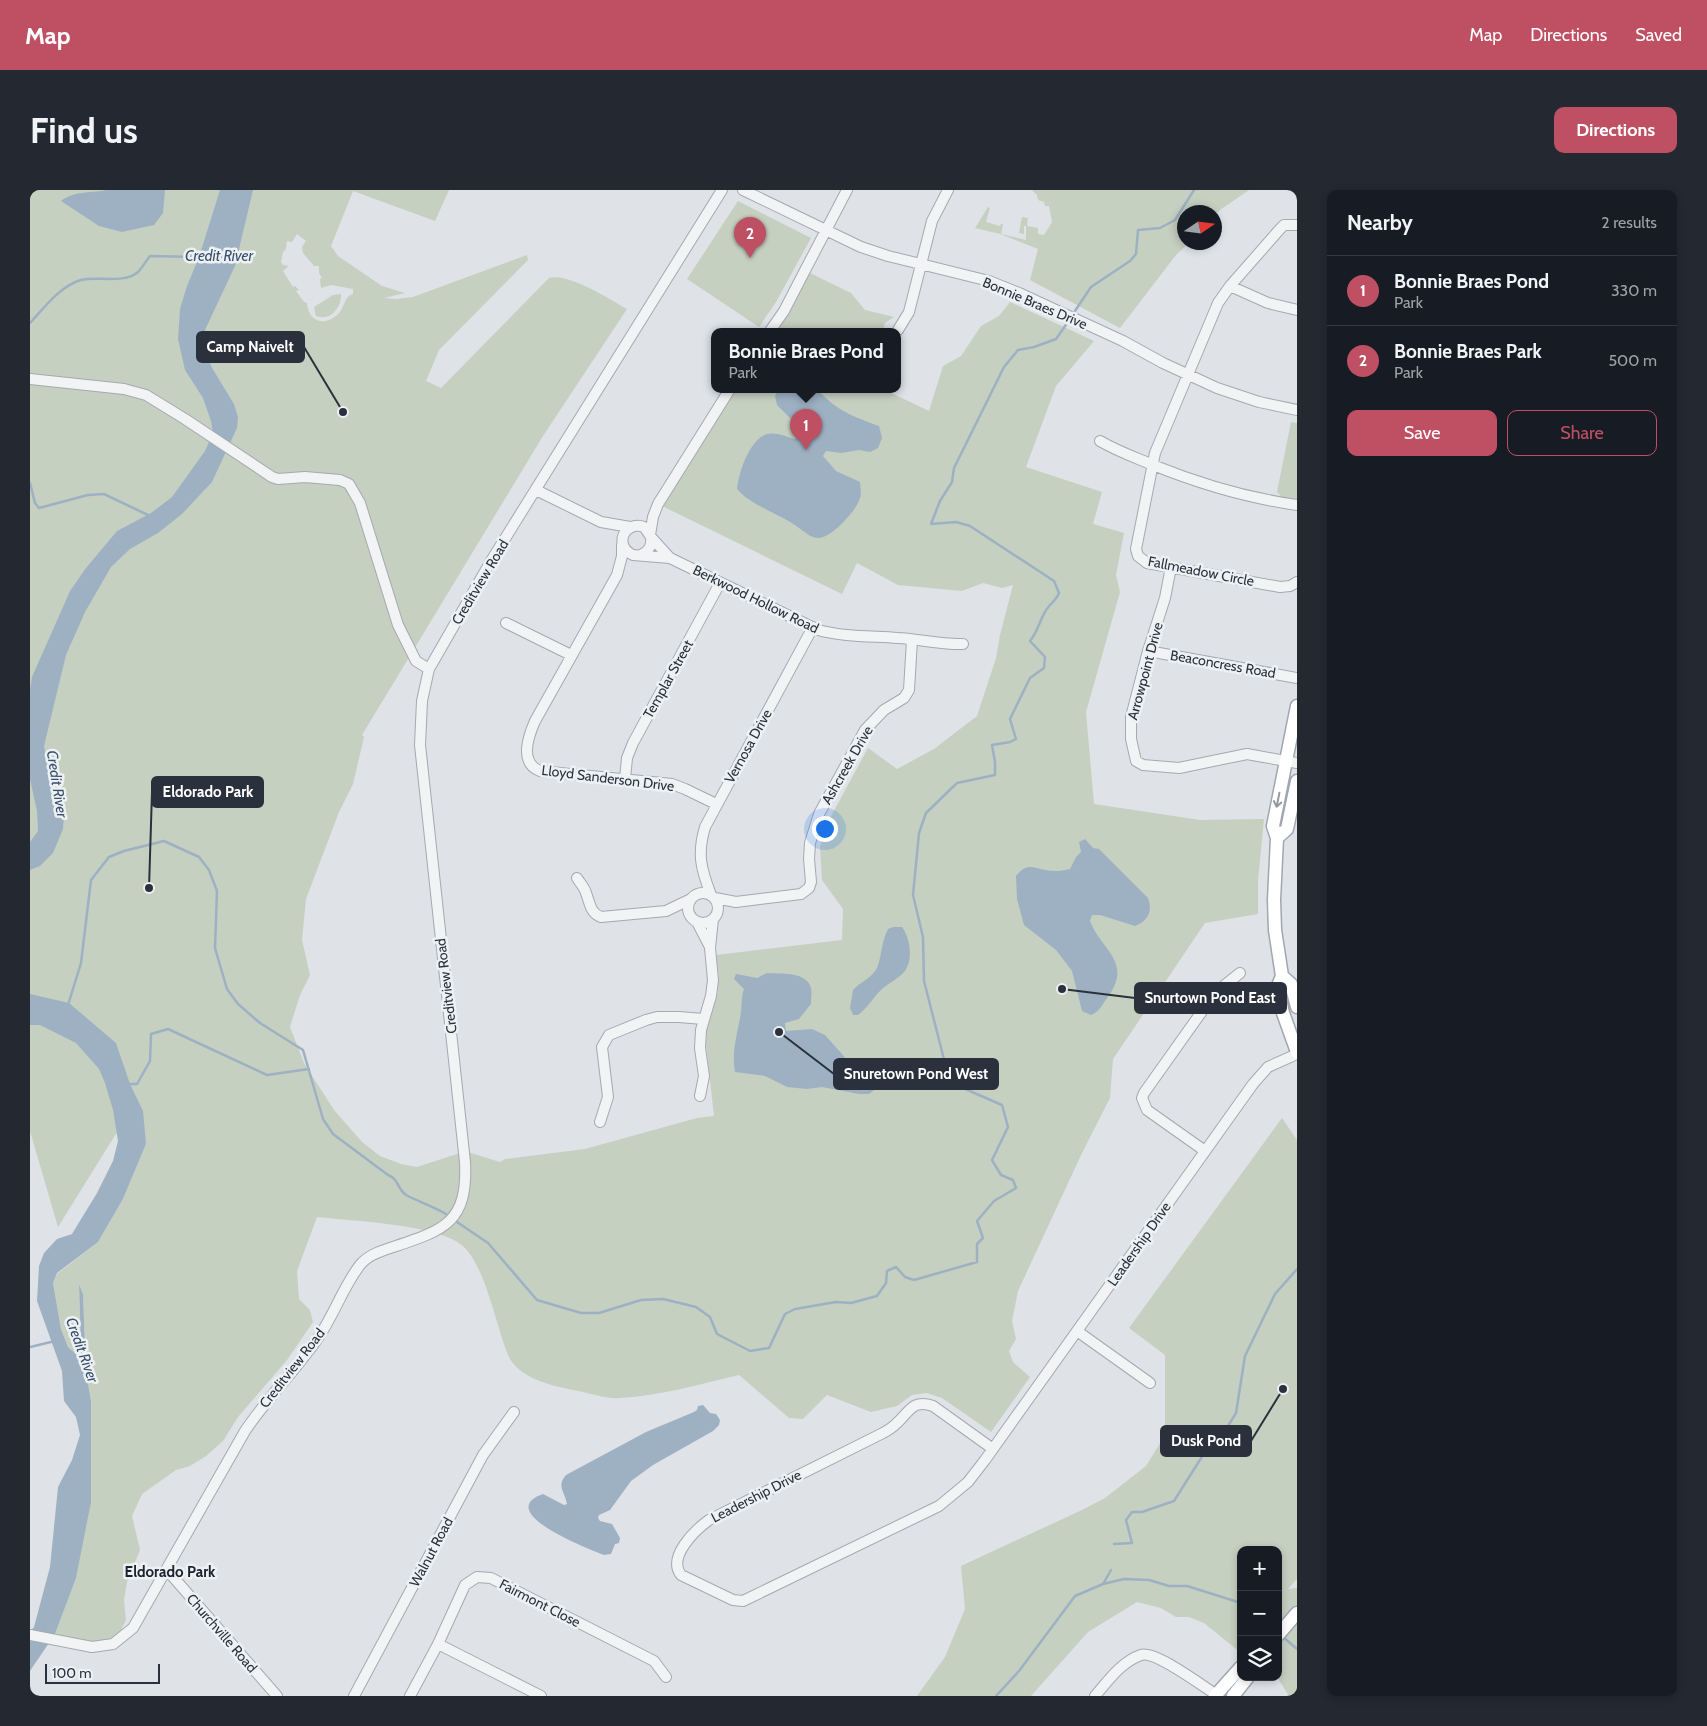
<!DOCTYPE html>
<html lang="en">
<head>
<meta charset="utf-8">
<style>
	:root { --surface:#171b24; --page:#242831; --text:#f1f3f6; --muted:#9ea1a6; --line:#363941; --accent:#bf5064 }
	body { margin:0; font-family:Cabin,sans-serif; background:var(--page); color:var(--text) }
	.controls { position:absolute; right:15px; bottom:15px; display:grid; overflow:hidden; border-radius:10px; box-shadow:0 2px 8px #0003 }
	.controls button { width:45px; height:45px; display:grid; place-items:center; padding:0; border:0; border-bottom:1px solid var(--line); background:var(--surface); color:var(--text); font:25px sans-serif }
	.compass { position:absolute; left:1147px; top:15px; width:45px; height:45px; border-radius:50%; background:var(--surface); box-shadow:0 2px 8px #0003; rotate:77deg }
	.scale { position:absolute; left:15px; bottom:12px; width:115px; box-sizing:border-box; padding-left:5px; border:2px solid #2a313c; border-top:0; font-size:14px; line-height:18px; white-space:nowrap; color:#2a313c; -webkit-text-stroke:4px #eef1f4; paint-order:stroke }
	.you { position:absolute; left:794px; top:638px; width:18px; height:18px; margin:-12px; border:4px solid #fff; border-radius:50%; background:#1a73e8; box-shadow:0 0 0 8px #1a73e833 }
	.badge { display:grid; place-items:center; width:32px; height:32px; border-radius:50%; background:var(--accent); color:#fff; font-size:16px; font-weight:700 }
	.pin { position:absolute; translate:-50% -41px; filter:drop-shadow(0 1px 2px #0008) }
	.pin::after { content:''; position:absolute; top:26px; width:18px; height:15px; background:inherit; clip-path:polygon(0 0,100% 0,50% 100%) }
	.popup { position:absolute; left:681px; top:138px; width:190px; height:65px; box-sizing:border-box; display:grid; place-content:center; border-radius:10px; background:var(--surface); filter:drop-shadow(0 1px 4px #0005); font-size:16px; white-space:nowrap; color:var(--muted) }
	.popup b { font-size:19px; color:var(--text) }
	.popup::after { content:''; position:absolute; left:50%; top:100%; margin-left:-10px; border:10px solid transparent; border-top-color:var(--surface) }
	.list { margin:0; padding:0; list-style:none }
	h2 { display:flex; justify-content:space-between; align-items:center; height:65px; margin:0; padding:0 20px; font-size:21px }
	h2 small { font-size:16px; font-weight:400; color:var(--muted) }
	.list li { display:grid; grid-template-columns:32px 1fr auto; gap:15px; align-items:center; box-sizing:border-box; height:70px; padding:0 20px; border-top:1px solid var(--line) }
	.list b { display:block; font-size:19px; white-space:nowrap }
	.list p { margin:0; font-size:16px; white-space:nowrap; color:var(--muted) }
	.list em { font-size:16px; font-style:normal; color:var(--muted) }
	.actions { display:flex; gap:10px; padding:15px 20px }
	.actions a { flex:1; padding:11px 0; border:1px solid var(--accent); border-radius:10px; text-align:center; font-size:18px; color:var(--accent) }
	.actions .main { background:var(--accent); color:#fff }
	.icon { flex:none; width:28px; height:28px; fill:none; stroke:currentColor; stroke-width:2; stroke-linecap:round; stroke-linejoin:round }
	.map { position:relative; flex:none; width:1267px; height:1506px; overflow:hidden; border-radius:10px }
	header { display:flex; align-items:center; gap:30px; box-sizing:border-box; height:70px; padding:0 25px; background:var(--accent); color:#fff }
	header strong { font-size:24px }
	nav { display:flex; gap:28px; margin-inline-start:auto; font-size:18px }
	.intro { display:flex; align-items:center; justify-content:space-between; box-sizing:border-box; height:120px; padding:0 30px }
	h1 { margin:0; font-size:35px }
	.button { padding:12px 22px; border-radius:10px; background:var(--accent); color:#fff; font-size:18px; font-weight:700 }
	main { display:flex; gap:30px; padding:0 30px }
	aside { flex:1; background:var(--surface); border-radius:10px; box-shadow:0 2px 8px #0003 }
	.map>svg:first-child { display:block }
</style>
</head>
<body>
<header>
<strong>Map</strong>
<nav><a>Map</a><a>Directions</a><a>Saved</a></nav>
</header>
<div class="intro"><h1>Find us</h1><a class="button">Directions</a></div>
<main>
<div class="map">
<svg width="1267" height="1506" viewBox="0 0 1267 1506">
	<rect width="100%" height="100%" fill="#dfe2e7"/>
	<path fill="#c5d0c1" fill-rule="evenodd" d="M0 0H419L405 31 323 1 301 56 308 66 352 96 375 103 354 108 366 109 383 107 497 65 498 70 409 160 396 191 411 198 519 88C537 82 580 109 597 119L513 246 332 545 334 547 323 594 309 622 276 709 272 750 280 785 270 805 260 837 274 873 304 920 332 952 350 966 371 974 387 977 427 964 441 963 470 972 475 969 555 959 667 928 684 926 676 854 677 838 688 802 689 785 686 765 812 750 813 719 792 690 790 657 794 641 799 630 838 558 867 579 904 559 947 526 966 468 970 445 983 395 972 398 953 393 932 401 868 395 827 373 812 404 632 316 706 199H853L899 221 913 176 931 166 951 136 969 126 980 112 1064 151 1026 196 996 277 1072 302 1063 334 1094 343 1086 385 1090 402 1056 522 1064 614 1170 630 1234 629 1228 690V724L1175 733 1083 869 1080 908 1052 963 988 1101 982 1131 986 1149 979 1161 983 1172 1000 1187 961 1242 912 1208 897 1203 882 1205 867 1216 841 1222 797 1205 773 1229 759 1228 709 1185C671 1194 629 1206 590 1208 578 1209 565 1205 553 1202 529 1197 489 1191 478 1165 466 1135 456 1079 434 1057 411 1034 321 1031 287 1027L267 1081 269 1109 280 1120 283 1132 257 1170 208 1227 193 1251 176 1266 160 1276 146 1280 112 1304 102 1326 110 1360 97 1392 94 1410 96 1430 88 1446 71 1459H55L25 1444 46 1387 61 1211 56 1182 53 1104 49 1097 51 1160 48 1166 38 1157 31 1139 23 1093 27 1084 68 1052 93 1009 116 954 107 910 28 1037 0 941ZM267 44 276 51 272 57 273 63 284 76H289V83L292 88 290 89 291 98 301 95 323 99V104C313 107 315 119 307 125 294 137 278 131 277 113L274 112 266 101 269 100 265 96 263 97 253 81 259 76 253 75 251 72 253 62 256 59 257 51 262 52Z
		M1002 0H1219L1190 20 1185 25 1184 22H1154V52L1159 53 1146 65 1090 138 1000 90 1008 59 970 44 945 38 958 17 960 18 956 32 970 36 971 34H973L971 44 996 50V36H994V44L989 43 992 27 998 28 997 36 1008 38V44L1014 45 1022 32 1019 16H1015L1014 12 1008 10 1007 5Z
		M708 11 781 48 746 112 729 137 657 89Z
		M780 83 821 103 835 120 864 127 855 133 853 140 839 139 837 141H746L759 122Z
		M311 104C312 117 300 132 286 126L284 117 303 105Z
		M1261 232 1267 233V310L1253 308 1247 302Z
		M1252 928 1267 950V1389L1258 1399 1267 1398V1506H1259L1247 1487 1248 1360H1211V1463L1174 1433 1159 1427H1146L1131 1418 1107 1412 1058 1442 1001 1506H887L915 1467 935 1419 931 1376 1052 1320 1075 1308 1116 1276 1135 1245V1165L1099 1138Z"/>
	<path fill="#9db1c3" d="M76 0H135L133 23 124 35 92 42 69 36 31 11C46 0 58 4 76 0Z
		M190 0H223L205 76 175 140V159L182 178 204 214 208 227 207 238 182 292 152 324 128 343 100 359 81 377 55 422 36 465 14 556 20 587 34 623 33 639 23 663 10 676 0 680V652L8 641 7 621 0 589V500L2 487 40 401 56 378 87 341 121 323 142 307 175 261 183 243 181 231 173 208 155 180 148 149 150 119 157 96 169 67Z
		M749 199H787C807 221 822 226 849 236L852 248 848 258 840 262 829 260 811 263 796 261 793 266 806 281 830 292C830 297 832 304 830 308 827 320 803 346 790 348 782 349 775 342 769 338 751 324 721 316 707 299 709 282 719 250 737 244 745 242 756 246 764 249L771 246 772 244 771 239 747 215 745 206Z
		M1055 649 1063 658 1069 659 1118 708C1123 721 1118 731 1105 736L1070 725H1062L1060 731C1071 760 1104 772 1077 808 1072 815 1069 822 1061 825L1052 821 1042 781 1026 760 994 735 987 709 986 686C996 673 1002 677 1015 680 1024 682 1032 681 1040 679L1046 667 1051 662 1049 652Z
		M863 737H872C880 748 884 770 874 782 868 789 859 793 852 799 843 807 838 818 828 825H823L820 818 823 800C830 792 842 788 847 778 852 766 851 752 858 739Z
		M737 783C750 784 777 781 781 798 782 802 781 809 781 814L769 829 755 833 756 841 782 839 795 845 835 890H849L852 894 839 904H829L792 897 777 899 757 897 735 886 705 882C701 862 708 842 711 822 712 814 711 807 714 799L704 789 706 784 727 788Z
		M0 804 39 813 86 853 100 894 113 921 116 954 93 1009 68 1052 27 1083 23 1093 31 1139 38 1157 48 1166 51 1160 49 1095 53 1104 56 1182 61 1211V1312L46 1388 25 1444 0 1481V1442L4 1437 20 1377 28 1297 42 1270 50 1245 46 1227 34 1211 32 1181 7 1111 9 1076 14 1063 27 1049 42 1044 67 1003 83 971 88 951 83 920 75 893 69 879 46 853 10 835H0Z
		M673 1215 680 1223 686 1224 690 1230 689 1235 683 1241 623 1275 601 1291 580 1320 569 1325 568 1328 570 1331 582 1334 590 1348 589 1353 585 1354 581 1364 574 1365C561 1360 462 1322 513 1304L534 1315 537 1314C535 1302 526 1296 536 1285L616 1242 664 1222 667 1220 668 1216Z"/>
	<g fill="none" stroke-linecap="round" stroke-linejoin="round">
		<path stroke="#9db1c3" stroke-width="2.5" d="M1043 124 1061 97 1100 71 1106 64 1108 40 1130 38 1145 30 1164 0
			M0 133C14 118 30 96 51 90 66 86 95 94 108 82 112 78 116 71 120 66L169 67
			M0 293 5 313 9 318 58 305 74 304 120 326
			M38 815 51 773 61 690 79 667 94 661 134 651 169 667 179 680 187 701 185 758 197 799 208 814 230 833 273 860 293 929 303 944 358 985C369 989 367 999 376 1005 389 1012 403 1016 416 1024
			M100 894H107L120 871 121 844 138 839 237 885 279 879
			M427 1032 458 1053 507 1110 551 1123H569L611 1110 633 1109 666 1117 680 1127 687 1144 720 1161 739 1158 755 1124 765 1119 806 1112 821 1113 847 1106 856 1093 857 1081 866 1077 875 1087 884 1090 947 1072V1054L953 1048 947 1031 964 1011 986 998 983 990 971 985 962 970 978 937 972 915 933 898 919 889 894 791 893 747 883 705 889 643 896 623 927 593 965 585V572L962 555 980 552 986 549 980 529 1000 488 1014 478 1015 467 1000 451C1008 441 1009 432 1015 422 1019 414 1026 411 1029 403L1024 391 940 336 926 332 901 334 910 311 922 292 924 278 974 177 988 160 1004 157 1026 149 1040 129
			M0 1157 25 1151
			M1084 1354 1102 1353 1096 1330 1102 1322H1112L1144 1311 1173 1265 1198 1236 1206 1223 1215 1166 1245 1104 1267 1079
			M1073 1394 1081 1380
			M1253 1447 1267 1459
			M966 1506 989 1481 1045 1406 1073 1394 1094 1389 1119 1390 1139 1396H1157L1211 1413"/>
		<g stroke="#a5a9b0" stroke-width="12">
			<path id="minor" d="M713 0 831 57 858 66 959 91 989 103 1093 151 1133 173 1187 198 1229 212 1267 220
				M1267 35H1254L1250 39 1200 96 1188 113 1125 263 1106 359 1108 366 1117 373 1250 397 1260 396 1267 392
				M1200 96 1238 113 1267 120
				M868 140 879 122 902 31 918 0
				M740 141 754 121 770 90 817 0
				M0 189 94 199 116 205 155 229 242 287 248 289 275 287 310 290 319 294 330 313 368 435 386 471 399 479
				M1070 251C1087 261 1104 267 1123 275 1170 294 1217 308 1267 315
				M506 300 571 332 600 337
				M620 345 623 327 628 314 700 199
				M621 347 640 368 788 440C814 447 841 446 868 448 890 449 911 455 933 454
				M592 355V366L587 385 505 531C498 547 489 573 510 581L642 594 655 599 686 614
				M611 365C619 361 622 356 621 347L614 337C594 330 583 356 603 365L640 368
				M1141 377 1135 408 1118 461 1101 527V549L1106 571 1113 575 1149 578 1217 564 1267 573
				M476 433 541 465
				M1118 461 1267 488
				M595 589 597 568 603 553 690 393
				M547 688C550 693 555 698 556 703 560 713 560 723 571 727L636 721 661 709
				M658 718a15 15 0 1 1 30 0a15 15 0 1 1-30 0Z
				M681 705C671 679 667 664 675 637L783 437
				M685 708 706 712 771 704 779 698 781 692 779 669 780 653 789 624 835 540 854 520 874 508 879 500 882 450
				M667 732 680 757
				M670 906 674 886 670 858 671 840 681 806 683 790 680 758 683 729
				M570 932 578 907 572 857 579 845 616 830 627 827H649L673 829
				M1175 961 1117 920 1112 908 1114 903 1185 803 1210 783
				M1047 1141 1120 1193
				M963 1259 903 1216C883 1209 880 1221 867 1233 862 1238 857 1241 851 1244L679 1330C665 1340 637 1367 651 1385L703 1410 713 1411 909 1316 938 1292 955 1270 1223 894 1238 877 1267 864
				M137 1380 247 1506
				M0 1445 62 1457 83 1454 103 1438 215 1241C237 1208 266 1180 288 1148 304 1125 313 1097 330 1075 338 1065 351 1061 363 1057 414 1040 438 1033 435 972L390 555 392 511 399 479 461 371 692 0
				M408 1454 511 1506
				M324 1506 453 1265 484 1222
				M380 1506 408 1454 435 1395 447 1387 461 1388 624 1471 636 1487
				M1065 1506C1078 1491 1091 1472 1111 1465 1125 1460 1174 1497 1188 1506"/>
		</g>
		<g stroke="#a0a7b1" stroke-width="15">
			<path id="major" d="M1267 516 1243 636 1247 648 1244 710 1245 740 1252 786 1247 798 1253 823 1267 862
				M1247 648 1257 639 1267 591
				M1252 786 1261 794 1267 817
				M1248 1445 1267 1423
				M1185 1506 1211 1477
				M1203 1506 1218 1487"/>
		</g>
		<use href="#minor" stroke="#f1f3f5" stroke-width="10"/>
		<use href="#major" stroke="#fff" stroke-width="12"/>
	</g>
	<defs><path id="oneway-shaft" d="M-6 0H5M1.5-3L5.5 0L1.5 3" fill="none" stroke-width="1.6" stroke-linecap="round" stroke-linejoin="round" transform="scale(1.25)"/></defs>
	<use stroke="#94989e" href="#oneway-shaft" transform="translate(1248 610) rotate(101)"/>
	<g text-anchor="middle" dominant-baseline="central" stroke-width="5" stroke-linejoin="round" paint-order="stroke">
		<g font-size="14" fill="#2a313c" stroke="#eef1f4">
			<text transform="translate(1005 113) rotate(23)">Bonnie Braes Drive</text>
			<text transform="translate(1171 381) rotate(11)">Fallmeadow Circle</text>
			<text transform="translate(450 392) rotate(-59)">Creditview Road</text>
			<text transform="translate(726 409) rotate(26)">Berkwood Hollow Road</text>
			<text transform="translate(1193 474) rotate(10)">Beaconcress Road</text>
			<text transform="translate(1115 481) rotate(-75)">Arrowpoint Drive</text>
			<text transform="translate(638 489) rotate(-61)">Templar Street</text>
			<text transform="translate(718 556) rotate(-61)">Vernosa Drive</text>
			<text transform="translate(817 575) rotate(-60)">Ashcreek Drive</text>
			<text transform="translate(578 588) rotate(7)">Lloyd Sanderson Drive</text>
			<text transform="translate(416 796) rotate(-97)">Creditview Road</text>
			<text transform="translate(1109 1054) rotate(-55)">Leadership Drive</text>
			<text transform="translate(262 1178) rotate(-52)">Creditview Road</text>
			<text transform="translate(726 1306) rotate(-27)">Leadership Drive</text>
			<text transform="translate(401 1362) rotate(-62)">Walnut Road</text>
			<text transform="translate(510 1413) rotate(27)">Fairmont Close</text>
			<text transform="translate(192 1443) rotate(49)">Churchville Road</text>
		</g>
		<g font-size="15" font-style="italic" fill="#38506b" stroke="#eef1f4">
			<text x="189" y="66">Credit River</text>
			<text transform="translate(27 594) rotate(81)">Credit River</text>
			<text transform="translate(52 1160) rotate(70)">Credit River</text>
		</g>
		<g font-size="15" font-weight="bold" fill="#1c222d" stroke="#eef1f4">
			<text x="140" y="1382">Eldorado Park</text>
		</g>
	</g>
	<path fill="none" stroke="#2a313c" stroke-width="2" d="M313 222L274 157M119 698L122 602M1032 799L1105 808M749 842L804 884M1253 1199L1221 1251"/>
	<g fill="#2a313c" stroke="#eef1f4" stroke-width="2">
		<circle cx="313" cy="222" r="5"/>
		<circle cx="119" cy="698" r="5"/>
		<circle cx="1032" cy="799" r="5"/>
		<circle cx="749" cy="842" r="5"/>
		<circle cx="1253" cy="1199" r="5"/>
	</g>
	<g fill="#2a313c" stroke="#2a313c" stroke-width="2">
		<rect x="167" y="142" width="107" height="30" rx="5"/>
		<rect x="122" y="587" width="111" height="30" rx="5"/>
		<rect x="1105" y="793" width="151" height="30" rx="5"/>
		<rect x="804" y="869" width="164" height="30" rx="5"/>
		<rect x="1131" y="1236" width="90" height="30" rx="5"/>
	</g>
	<g font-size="15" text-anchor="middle" font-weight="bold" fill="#fff">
		<text x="220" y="162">Camp Naivelt</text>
		<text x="178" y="607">Eldorado Park</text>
		<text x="1180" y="813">Snurtown Pond East</text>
		<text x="886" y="889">Snuretown Pond West</text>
		<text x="1176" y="1256">Dusk Pond</text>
	</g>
</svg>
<div class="controls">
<button>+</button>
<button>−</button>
<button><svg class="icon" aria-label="layers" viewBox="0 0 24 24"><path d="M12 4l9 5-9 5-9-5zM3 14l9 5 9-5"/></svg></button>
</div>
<svg class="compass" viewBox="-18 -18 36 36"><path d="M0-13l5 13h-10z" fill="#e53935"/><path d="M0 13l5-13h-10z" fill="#9ea1a6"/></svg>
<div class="scale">100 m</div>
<div class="you"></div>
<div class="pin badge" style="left:776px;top:260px">1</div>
<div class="popup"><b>Bonnie Braes Pond</b>Park</div>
<div class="pin badge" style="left:720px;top:68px">2</div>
</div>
<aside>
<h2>Nearby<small>2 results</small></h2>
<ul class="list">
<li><span class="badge">1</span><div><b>Bonnie Braes Pond</b><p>Park</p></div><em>330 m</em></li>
<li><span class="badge">2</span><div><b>Bonnie Braes Park</b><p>Park</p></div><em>500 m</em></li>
</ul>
<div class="actions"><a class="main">Save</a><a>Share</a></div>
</aside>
</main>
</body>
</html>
